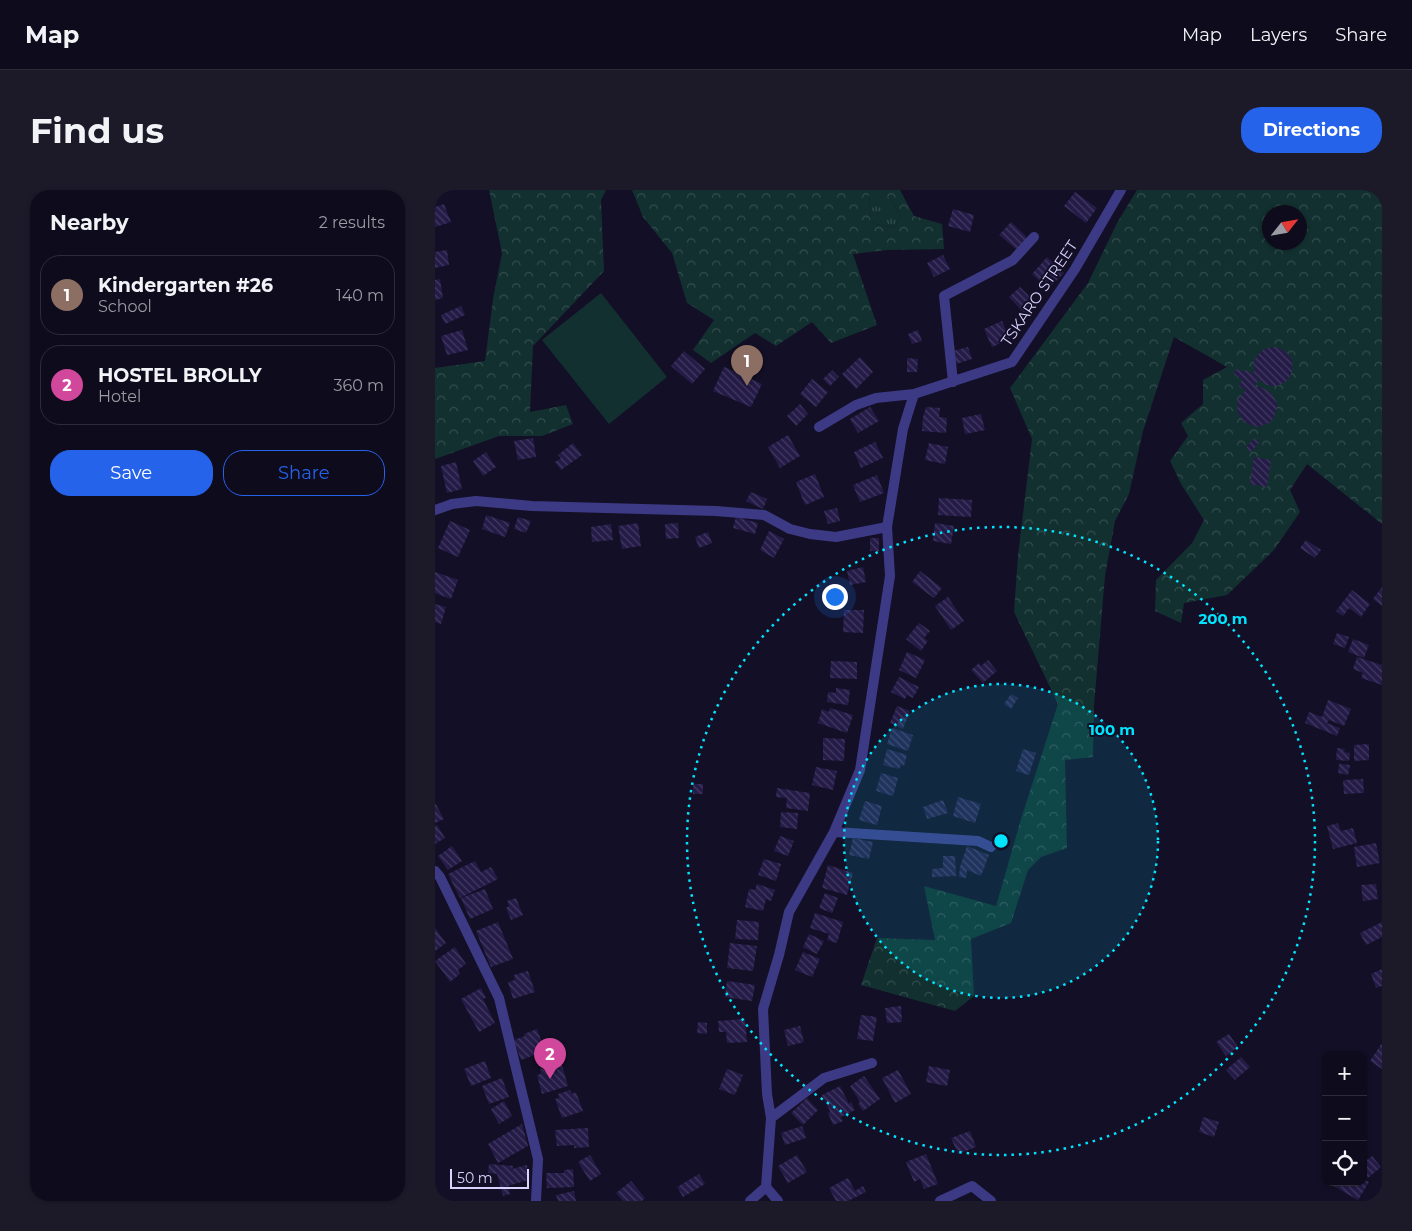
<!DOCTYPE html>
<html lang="en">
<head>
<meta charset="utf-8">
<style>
	:root { --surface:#0e0b1c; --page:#1c1929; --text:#f1f3f6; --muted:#9b9ba3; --line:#2e2b3b; --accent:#2563eb }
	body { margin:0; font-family:Montserrat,sans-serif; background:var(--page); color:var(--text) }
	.controls { position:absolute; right:15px; bottom:15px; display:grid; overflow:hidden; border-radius:10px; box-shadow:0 1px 4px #0004 }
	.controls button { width:45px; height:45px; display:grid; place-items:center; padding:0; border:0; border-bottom:1px solid var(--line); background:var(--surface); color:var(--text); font:25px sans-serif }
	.compass { position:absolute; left:827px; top:15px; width:45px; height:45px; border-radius:50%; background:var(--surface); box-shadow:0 1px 4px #0004; rotate:59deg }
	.scale { position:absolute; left:15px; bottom:12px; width:79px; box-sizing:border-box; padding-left:5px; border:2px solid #d9d4ff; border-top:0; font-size:14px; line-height:18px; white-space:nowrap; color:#d9d4ff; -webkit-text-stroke:4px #130f26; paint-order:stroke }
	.you { position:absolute; left:399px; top:406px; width:18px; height:18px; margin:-12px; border:4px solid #fff; border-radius:50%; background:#1a73e8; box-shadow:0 0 0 8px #1a73e833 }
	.badge { display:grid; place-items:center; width:32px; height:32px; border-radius:50%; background:var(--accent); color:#fff; font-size:16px; font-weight:700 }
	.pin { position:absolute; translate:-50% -41px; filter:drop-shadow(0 1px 2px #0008) }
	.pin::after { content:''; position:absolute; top:26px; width:18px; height:15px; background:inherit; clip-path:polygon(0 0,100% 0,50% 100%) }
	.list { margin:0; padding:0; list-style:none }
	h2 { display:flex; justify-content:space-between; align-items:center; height:65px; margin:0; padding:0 20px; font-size:21px }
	h2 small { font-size:16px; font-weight:400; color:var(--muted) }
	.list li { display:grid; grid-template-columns:32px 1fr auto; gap:15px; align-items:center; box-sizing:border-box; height:80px; margin:0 10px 10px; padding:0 10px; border:1px solid var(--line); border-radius:20px }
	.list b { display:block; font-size:19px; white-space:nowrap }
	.list p { margin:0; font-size:16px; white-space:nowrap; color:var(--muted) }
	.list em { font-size:16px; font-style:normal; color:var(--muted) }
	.actions { display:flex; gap:10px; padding:15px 20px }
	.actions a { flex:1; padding:11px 0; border:1px solid var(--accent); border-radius:20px; text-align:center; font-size:18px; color:var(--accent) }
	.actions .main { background:var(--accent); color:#fff }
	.icon { flex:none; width:28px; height:28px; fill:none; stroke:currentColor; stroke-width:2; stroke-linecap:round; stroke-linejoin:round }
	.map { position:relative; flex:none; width:947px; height:1011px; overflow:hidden; border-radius:20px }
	header { display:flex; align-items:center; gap:30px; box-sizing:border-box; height:70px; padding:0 25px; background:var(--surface); border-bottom:1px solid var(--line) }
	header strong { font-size:24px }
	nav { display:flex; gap:28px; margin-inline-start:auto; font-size:18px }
	.intro { display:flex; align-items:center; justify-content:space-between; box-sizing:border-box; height:120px; padding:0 30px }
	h1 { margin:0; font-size:35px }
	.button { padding:12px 22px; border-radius:20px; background:var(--accent); color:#fff; font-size:18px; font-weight:700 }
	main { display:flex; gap:30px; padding:0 30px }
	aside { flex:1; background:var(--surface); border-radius:20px; box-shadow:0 1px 4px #0004 }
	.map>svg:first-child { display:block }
</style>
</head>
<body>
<header>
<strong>Map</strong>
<nav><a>Map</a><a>Layers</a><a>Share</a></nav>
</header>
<div class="intro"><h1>Find us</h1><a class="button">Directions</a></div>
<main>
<aside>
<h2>Nearby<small>2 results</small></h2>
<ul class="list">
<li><span class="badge" style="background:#8d6e63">1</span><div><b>Kindergarten #26</b><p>School</p></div><em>140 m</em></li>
<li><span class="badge" style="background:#d1479c">2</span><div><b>HOSTEL BROLLY</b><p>Hotel</p></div><em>360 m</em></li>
</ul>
<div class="actions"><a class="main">Save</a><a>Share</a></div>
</aside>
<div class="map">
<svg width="947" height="1011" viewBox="0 0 947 1011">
	<defs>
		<pattern id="grass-tufts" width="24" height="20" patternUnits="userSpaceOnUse" patternTransform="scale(1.25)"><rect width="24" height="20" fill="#12302f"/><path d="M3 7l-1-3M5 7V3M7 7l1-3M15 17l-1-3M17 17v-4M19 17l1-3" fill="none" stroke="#344d4e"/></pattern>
		<pattern id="forest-crowns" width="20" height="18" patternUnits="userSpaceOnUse" patternTransform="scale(1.25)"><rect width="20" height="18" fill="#12302f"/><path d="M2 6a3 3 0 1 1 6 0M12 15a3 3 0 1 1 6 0" fill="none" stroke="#344d4e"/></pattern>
		<pattern id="building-back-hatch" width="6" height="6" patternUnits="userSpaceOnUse" patternTransform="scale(1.25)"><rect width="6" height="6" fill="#241b47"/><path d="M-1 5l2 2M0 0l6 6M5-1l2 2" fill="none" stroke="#433b63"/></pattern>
	</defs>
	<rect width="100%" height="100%" fill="#130f26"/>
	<path fill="url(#grass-tufts)" d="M434 0H448L466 25 459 38 436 33Z"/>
	<path fill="url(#forest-crowns)" fill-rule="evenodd" d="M54 0H171L166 10 169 81 98 156 95 222 131 215 138 234 107 246H64L0 269V178L50 171 58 109 67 63Z
		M197 0H434L436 33 459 38 466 25 448 0H465L479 26 507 34 509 59 452 60 418 64 442 135 396 153 377 132 341 156 320 143 276 173 258 160 279 130 252 113 237 63 208 27Z
		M702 0H947V334L872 274 855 300 865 322 839 360 792 405 749 413 746 433 720 421 721 390 757 353 769 330 746 294 735 271 753 246 746 233 768 214V190L792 177 739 147 708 241 694 304 680 331 670 386 659 516 658 567 630 570 632 658 606 667 593 680 576 733 536 749 539 806 520 821 426 795 442 748 500 750 489 696 561 716 586 629 623 514 579 422 583 365 597 249 575 198 653 93 682 33ZM834 22H864V52H834Z"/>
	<path fill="#12302f" d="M166 103 232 187 174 234 107 150Z"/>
	<path fill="url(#building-back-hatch)" d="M640 2 662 18 651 33 629 16Z
		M9 14 16 32 0 37V17Z
		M518 19 539 25 535 42 513 36Z
		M576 32 593 48 582 60 564 45Z
		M12 60 14 75 0 78V62Z
		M508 65 515 79 499 87 492 73Z
		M612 67 629 83 613 99 597 84Z
		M5 89 8 108 0 110V90Z
		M585 97 602 114 591 125 574 107Z
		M26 116 30 125 10 134 6 125Z
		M567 131 575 149 557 157 549 139Z
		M27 140 33 160 12 165 6 146Z
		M483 140 487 151 477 154 473 144Z
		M533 157 537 169 521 174 518 161Z
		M840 157 850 161 854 165 857 170V182L852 191 842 196 831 195 823 189 820 197H826L836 203 842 213V218L838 229 834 233 823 237 818 236 808 231 802 221 803 209 811 200 804 197 807 189 799 185 801 179 810 182V180L819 184V172L821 167 829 159Z
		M249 161 270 179 257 194 236 176Z
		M425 167 438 182 421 199 407 184Z
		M472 168 483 169 482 182H472Z
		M289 177 327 194 316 217 278 201Z
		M397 180 404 187 395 196 388 189Z
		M377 189 393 202 381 217 365 204Z
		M365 214 373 224 361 236 352 226Z
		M435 217 444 231 423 243 415 229Z
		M491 217 505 218 504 227 512 228 511 243 487 241 488 227Z
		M546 224 550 240 530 244 527 228Z
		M353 245 365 266 345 278 333 257Z
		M98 248 101 267 83 270 79 251Z
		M819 248 824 253 816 262 811 258Z
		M440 252 448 268 426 278 419 262Z
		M138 253 147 265 126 280 120 272 126 268 123 265Z
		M494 253 513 257 510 274 490 270Z
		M51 262 61 277 48 286 38 271Z
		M819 267 836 270 832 297 815 294Z
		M21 272 27 299 12 303 6 276Z
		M380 284 389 307 370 315 361 292Z
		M442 285 449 303 425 312 418 295Z
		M316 302 332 309 328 319 311 311Z
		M504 308 537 310 536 327 503 325Z
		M402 318 405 331 393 334 389 321Z
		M51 325 75 333 70 347 47 339Z
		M83 327 96 331 91 343 79 339Z
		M301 327 323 333 320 344 298 338Z
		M15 331 35 340 23 367 3 358Z
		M203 333 206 356 187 359 183 336Z
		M243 333 244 348 231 349 230 334Z
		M500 333 519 336 516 354 498 351Z
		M176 334 178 350 157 352 156 337Z
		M334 341 349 349 339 368 325 360Z
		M273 342 277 353 264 358 260 347Z
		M435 348H444V361H435Z
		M871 350 886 360 880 368 865 358Z
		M428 377 431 392 415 395 412 381Z
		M485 381 507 398 499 408 477 392Z
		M0 382 23 390 16 409 0 403Z
		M947 397V416L938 409Z
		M917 400 935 414 926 427 914 418 908 426 901 421Z
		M513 407 529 431 516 440 500 416Z
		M0 414 11 417 6 434 0 432Z
		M409 420H429L428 443 408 442Z
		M484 433 495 441 489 448 493 451 486 461 471 449Z
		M902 443 914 447 910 458 898 454Z
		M918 449 934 455 929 468 913 462Z
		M472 462 490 470 481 488 464 480Z
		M922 467 947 475V495L926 488 928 483 918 479Z
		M553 470 562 481 548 493 536 480 544 473 546 476Z
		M396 471 422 472V489L395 488Z
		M464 487 484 497 478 508 472 505 470 509 456 502Z
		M401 498 415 500 413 515 392 512 393 502 401 503Z
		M576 504 583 508 576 519 569 514Z
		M893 510 916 519 909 536 894 530 892 533 905 538 902 546 870 533 874 522 887 527Z
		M462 516 475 521 468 539 455 533Z
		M395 518 418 525 412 543 383 533 387 519 394 522Z
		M457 538 478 545 473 561 452 554Z
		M388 548 410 549 409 571 388 570Z
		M934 554V570L919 571V555Z
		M902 558 910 559 909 562 915 563 914 571 901 570Z
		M452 559 472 565 469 576 466 575 464 579 448 575Z
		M588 559 601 563 594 585 581 581Z
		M904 574 915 575 913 585 903 583Z
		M381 577 402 581 398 600 377 595Z
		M446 583 463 588 458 606 441 601Z
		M928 589 929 603 909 604 908 590Z
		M258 594H268V604H258Z
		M342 598 375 603 373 621 351 618 352 608 341 607Z
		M523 607 546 614 540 633 518 626Z
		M508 610 513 623 492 629 488 617Z
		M430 611 447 616 442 635 424 630Z
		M0 613 9 629 0 633Z
		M346 622 363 623 362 639 345 637Z
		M903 633 906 641 918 638 922 653 898 659 892 636Z
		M2 635 10 648 0 654V636Z
		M345 646 359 651 353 666 339 661Z
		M418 648 438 652 434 669 414 665Z
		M941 653 945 673 922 677 919 657Z
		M17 656 27 671 13 680 3 666Z
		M532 656 554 665 546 686 532 680 531 688 524 687 525 677Z
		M508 666H520L521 686 497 687V679L508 678Z
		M329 669 346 674 341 691 323 685Z
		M40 671 46 682 56 677 63 689 25 708 13 684Z
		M393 675 418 683 412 705 387 698Z
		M322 694 340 700 336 711 331 709 328 721 310 717 314 699 320 700Z
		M941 694 943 709 928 711 926 695Z
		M50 699 58 719 35 729 26 708Z
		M390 703 403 708 397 723 384 718Z
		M81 708 88 725 76 730 71 718 74 716 72 711Z
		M380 723 408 732 402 753 392 750 394 744 375 738Z
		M302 730 324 732 323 750 300 749Z
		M63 732 78 769 56 777 41 741Z
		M947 732V747L931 755 925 743Z
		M0 738 11 753 0 761Z
		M374 744 389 751 382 764 368 757Z
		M295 753 322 756 318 781 292 778Z
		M20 757 31 774 23 780 25 784 15 792 0 771Z
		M368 762 385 769 377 787 360 780Z
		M947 779V796L941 798 936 784Z
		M93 781 100 802 78 809 73 792 80 790 79 785Z
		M292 791 320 795 317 811 290 807Z
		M46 798 51 808 48 809 60 833 44 842 26 809Z
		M466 816 467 832 452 833 450 818Z
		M426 825 442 827 438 851 422 849Z
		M310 829 312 852 292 853 291 842H284L283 831Z
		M263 832 272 833V844L262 843Z
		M365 836 369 852 353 856 349 840Z
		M102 839 109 858 101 861 102 864 86 870 79 850 90 846 89 844Z
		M794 844 803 857 791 866 781 852Z
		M947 853V879L935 871Z
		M806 867 815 877 800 890 791 880Z
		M50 871 56 888 36 896 29 879Z
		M126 872 133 896 107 904 102 885 106 884 105 879Z
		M494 876 515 880 512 896 491 892Z
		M292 879 308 885 300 905 284 899Z
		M463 880 476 904 460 913 447 888Z
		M429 886 445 909 428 921 423 914 425 912 415 896Z
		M67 888 74 907 54 914 47 896Z
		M405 896 414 914 416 912 420 920 406 927 408 931 398 935 393 923 395 921 387 905Z
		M135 900 137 904 141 902 148 921 127 928 120 909 124 908 123 904Z
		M372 908 383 920 368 935 356 923Z
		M69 911 77 926 64 934 56 919Z
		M768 927 784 932 779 947 764 942Z
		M87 934 93 956 63 973 53 954Z
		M367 936 371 948 350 955 346 943Z
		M153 938 154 957 139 958V955L122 956 120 940Z
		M535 941 541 957 523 964 516 948Z
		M491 964 503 994 489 999 485 989 479 992 471 972Z
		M155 965 166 984 155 991 143 972Z
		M362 965 372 982 353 993 343 976Z
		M937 966 946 977 933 988 928 982V973Z
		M54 974 78 976 77 979 92 975 93 990 73 996 75 1004 68 1006 62 984 53 983Z
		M138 979 139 997 112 998 111 983H129V980Z
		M264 984 270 994 248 1007 242 997Z
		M413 988 420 1001 428 996 431 1002 413 1011H401L394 998Z
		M928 989 934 992 923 1010 895 994 896 992H928Z
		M196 991 210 1008 207 1011H188L181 1003Z
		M139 1001 141 1011H123L121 1005Z"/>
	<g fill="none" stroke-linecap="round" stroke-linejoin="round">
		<path stroke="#3d3a85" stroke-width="10" d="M518 192 509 106 578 70 599 47
			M384 237 421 215 441 208 479 204
			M0 320 17 314 41 311 97 316 281 321 329 325 355 339 375 344 401 347 452 337
			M399 642 543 651 556 657
			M0 681 5 687 64 808 103 969 101 1011
			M336 928 389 888 437 873
			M331 997 343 1011
			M315 1011 331 997 336 928 332 904 328 819 344 765 354 722 399 642 425 580 455 386 452 337 468 239 479 204 577 172 640 79 686 0
			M505 1011 537 996 556 1011"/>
	</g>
	<circle cx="566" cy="651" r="157" fill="#00e5ff" fill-opacity=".12"/>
	<g fill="none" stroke="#00e5ff" stroke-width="2.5" stroke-dasharray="2.5 5">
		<circle cx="566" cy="651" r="157"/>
		<circle cx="566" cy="651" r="314"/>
	</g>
	<g text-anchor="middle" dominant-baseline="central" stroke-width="4" stroke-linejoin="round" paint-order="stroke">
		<g font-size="15" fill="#d9d4ff" stroke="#130f26">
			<text transform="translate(604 103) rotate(-56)">TSKARO STREET</text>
		</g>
	</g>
	<circle cx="566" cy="651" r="8" fill="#00e5ff" stroke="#130f26" stroke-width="2.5"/>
	<g font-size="15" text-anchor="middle" font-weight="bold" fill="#00e5ff" stroke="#130f26" stroke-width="4" stroke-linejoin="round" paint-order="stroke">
		<text x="788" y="434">200 m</text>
		<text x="677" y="545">100 m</text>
	</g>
</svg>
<div class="controls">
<button>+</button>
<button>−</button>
<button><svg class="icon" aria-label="locate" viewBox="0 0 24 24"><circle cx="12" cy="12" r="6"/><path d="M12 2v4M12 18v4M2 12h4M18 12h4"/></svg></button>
</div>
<svg class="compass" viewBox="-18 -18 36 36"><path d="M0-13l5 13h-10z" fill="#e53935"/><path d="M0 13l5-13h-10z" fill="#9b9ba3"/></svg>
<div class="scale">50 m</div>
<div class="you"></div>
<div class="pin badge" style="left:312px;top:196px;background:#8d6e63">1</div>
<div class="pin badge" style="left:115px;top:889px;background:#d1479c">2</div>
</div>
</main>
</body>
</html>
